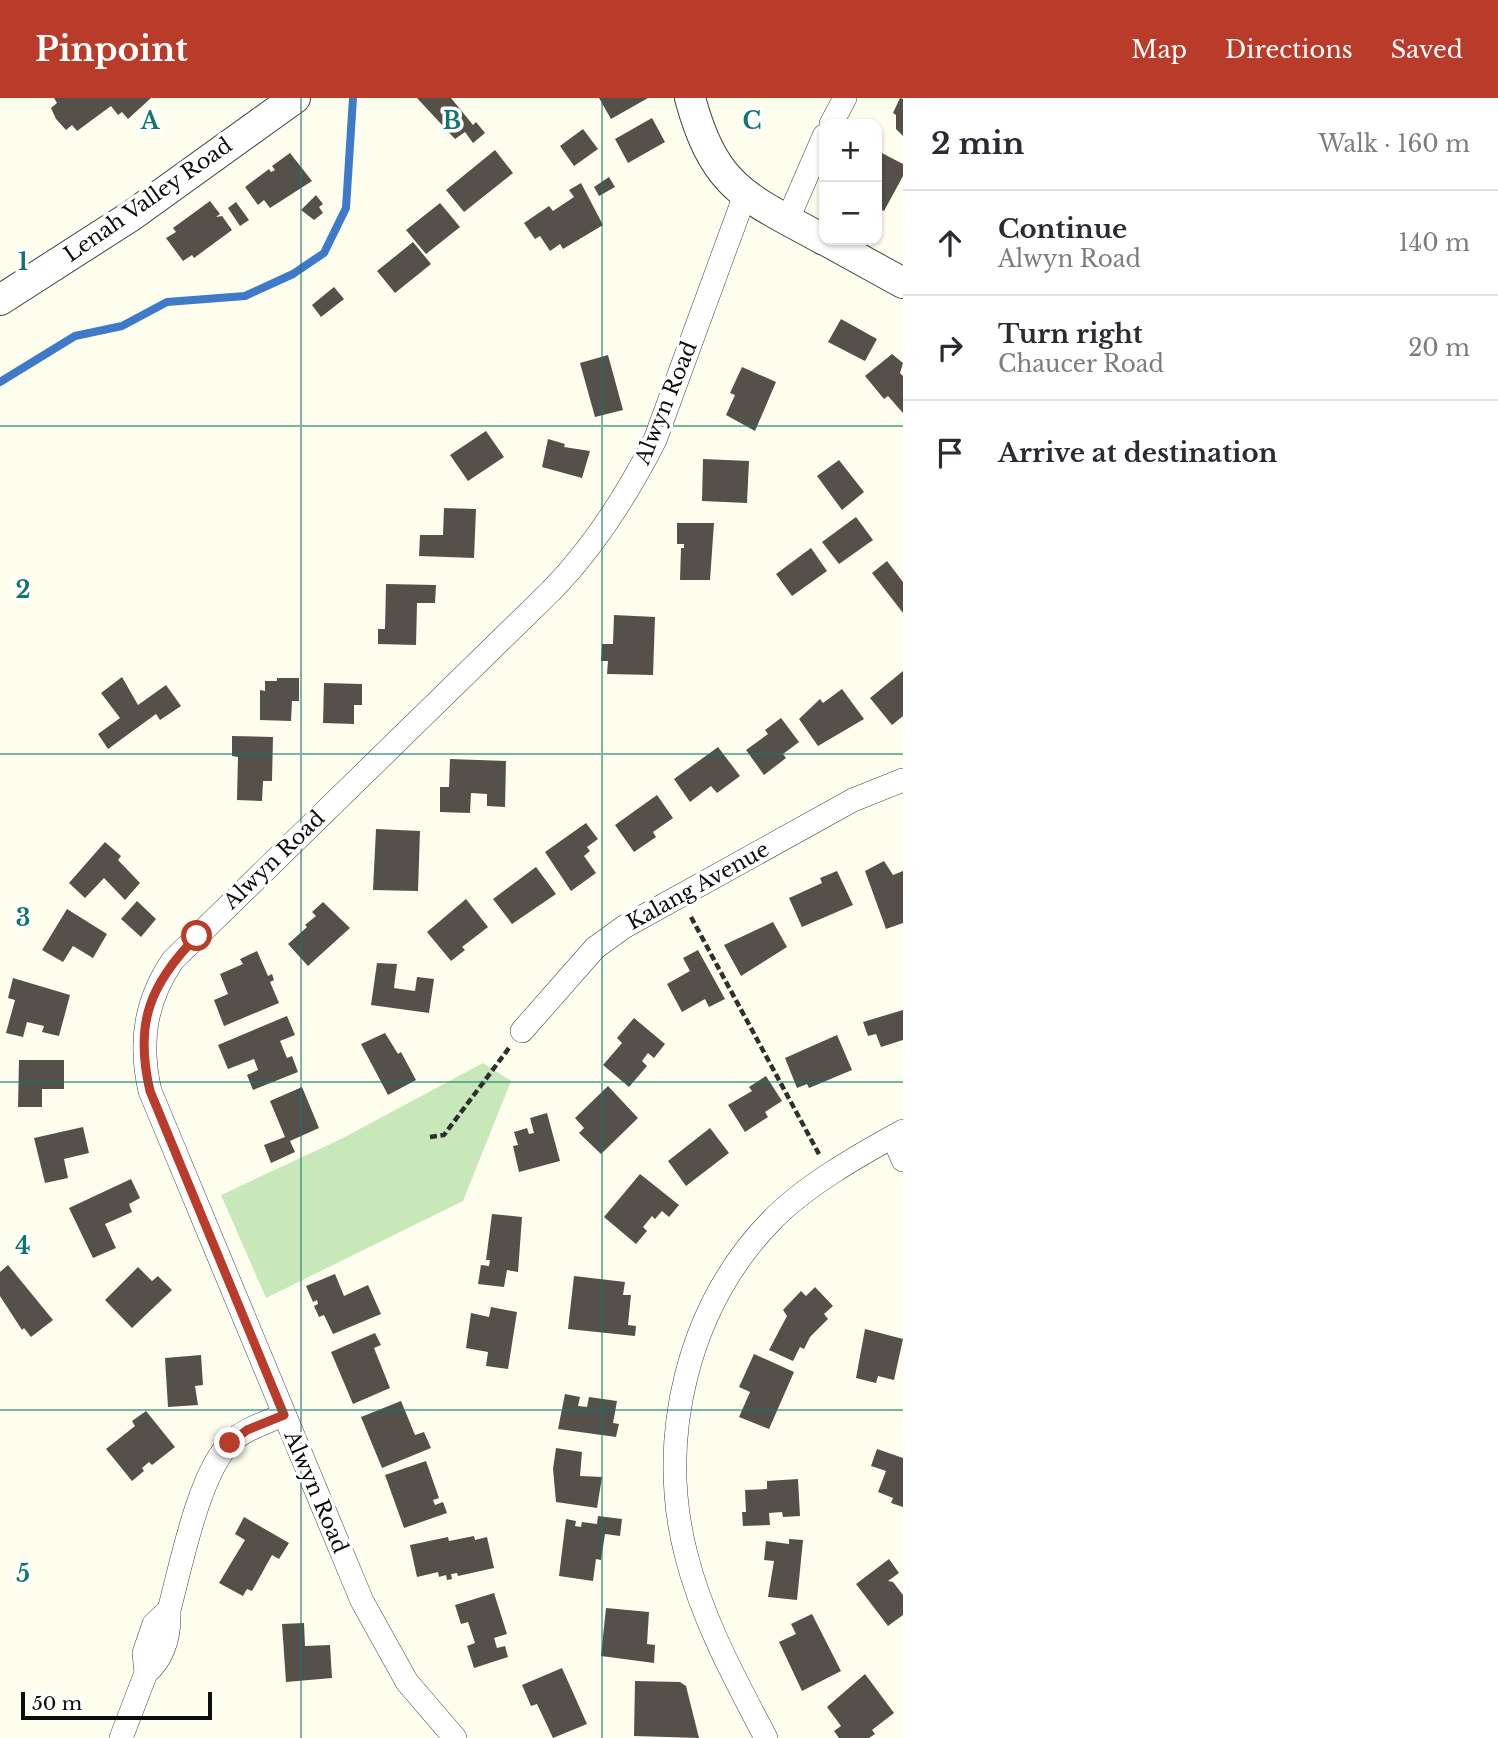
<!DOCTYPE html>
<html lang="en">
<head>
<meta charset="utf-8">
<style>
	:root { --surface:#fff; --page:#f7f7f7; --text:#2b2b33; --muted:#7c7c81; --line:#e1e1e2; --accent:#b93b2a }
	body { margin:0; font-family:"Libre Baskerville",serif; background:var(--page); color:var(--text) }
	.controls { position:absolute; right:21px; top:21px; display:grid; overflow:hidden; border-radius:14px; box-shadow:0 2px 5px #0004 }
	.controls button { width:63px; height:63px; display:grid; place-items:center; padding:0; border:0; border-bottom:2px solid var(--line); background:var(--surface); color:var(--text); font:35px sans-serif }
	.scale { position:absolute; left:21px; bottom:18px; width:191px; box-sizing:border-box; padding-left:7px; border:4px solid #0d0d0d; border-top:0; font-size:19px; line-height:24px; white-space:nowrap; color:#0d0d0d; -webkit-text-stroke:5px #fff; paint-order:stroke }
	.stop { position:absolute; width:21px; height:21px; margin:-16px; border:5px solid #b93b2a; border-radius:50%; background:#fff }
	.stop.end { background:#b93b2a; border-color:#fff; box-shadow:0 2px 7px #0008 }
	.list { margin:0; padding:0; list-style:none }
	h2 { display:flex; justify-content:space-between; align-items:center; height:91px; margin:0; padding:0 28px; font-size:30px }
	h2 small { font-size:23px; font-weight:400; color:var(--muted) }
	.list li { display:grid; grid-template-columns:46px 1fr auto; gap:21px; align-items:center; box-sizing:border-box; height:105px; padding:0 28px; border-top:2px solid var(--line) }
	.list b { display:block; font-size:26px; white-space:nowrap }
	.list p { margin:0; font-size:23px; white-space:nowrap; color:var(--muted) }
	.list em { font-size:23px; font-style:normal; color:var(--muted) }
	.icon { flex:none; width:38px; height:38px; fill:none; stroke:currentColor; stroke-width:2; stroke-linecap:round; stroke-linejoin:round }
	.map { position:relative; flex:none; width:903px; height:1640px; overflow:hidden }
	header { display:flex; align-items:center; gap:42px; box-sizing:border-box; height:98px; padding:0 35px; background:var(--accent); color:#fff }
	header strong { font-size:33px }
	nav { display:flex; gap:38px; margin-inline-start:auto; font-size:24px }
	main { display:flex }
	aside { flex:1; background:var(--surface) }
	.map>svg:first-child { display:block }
</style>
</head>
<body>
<header>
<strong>Pinpoint</strong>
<nav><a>Map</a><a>Directions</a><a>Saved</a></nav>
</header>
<main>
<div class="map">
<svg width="903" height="1640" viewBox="0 0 903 1640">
	<rect width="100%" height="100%" fill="#fefeee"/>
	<path fill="#c9e8b9" d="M483 965 511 983 463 1103 266 1200 221 1097 341 1041Z"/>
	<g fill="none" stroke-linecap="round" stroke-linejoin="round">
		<path stroke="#3e7ac8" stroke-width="8" d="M0 284 75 238 122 228 167 204 245 198 293 176 324 155 346 110 353 0"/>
	</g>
	<path fill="#56504a" d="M54 0H151L128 21 122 14 118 17 111 8 77 33 72 27 66 32 56 21 51 10 57 5Z
		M417 0H451L473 27 476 24 485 35 473 45 465 34 455 41Z
		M599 0H648L611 21Z
		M900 0 903 1V38L896 31V17L893 15Z
		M652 20 665 44 628 65 615 41Z
		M583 31 598 51 574 68 560 48Z
		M495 52 513 75 464 114 446 92Z
		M878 53 903 66V78L884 113 877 109Z
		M290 55 312 83 270 110 264 102 258 107 245 89 269 71 271 74 275 72 272 68Z
		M609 79 615 89 599 98 594 89Z
		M581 85 603 127 563 151 560 146 550 153 540 138 535 141 524 125 549 108 553 113 574 99 569 92Z
		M316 97 323 106 319 109 323 115 314 122 301 112Z
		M210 103 220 116 216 119 222 118 232 132 194 160 192 157 183 163 166 140 176 134 173 130Z
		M236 104 249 122 240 128 228 110Z
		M440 105 460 129 426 156 406 132Z
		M413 144 431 166 395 195 377 173Z
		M334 189 344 201 321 219 312 207Z
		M841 221 877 241 865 263 828 244Z
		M892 256 903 265 900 275 903 278V315L888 298 884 301 865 278Z
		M608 257 623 312 595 319 580 265Z
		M742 269 776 284 755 333 726 317 735 297 730 295Z
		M486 333 504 359 468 383 450 357Z
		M548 341 565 346 564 349 590 353 582 380 542 369Z
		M703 361 749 363 747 405 702 403Z
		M839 362 864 394 842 412 817 378Z
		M444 410 476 411 474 460 419 458 420 437H443Z
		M856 419 873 442 839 466 822 444Z
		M677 425H714L710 482H680L681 450H684V446H677Z
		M811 450 827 473 792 498 776 476Z
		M887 463 903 484V515L872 475Z
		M386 486 436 487 435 505H417L416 547 378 546V531H385Z
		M614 517 655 519 653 577 607 576 608 563H601L602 546H613Z
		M903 573V618L892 627 870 600Z
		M122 579 138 607 166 587 181 608 160 622 156 616 108 651 98 636 120 620 101 595Z
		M277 580H299V603H292L291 623 260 622V592L265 593V583H277Z
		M324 585 362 586V607H354V626L323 625Z
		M842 591 864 621 818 648 799 621 820 601 823 605Z
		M781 620 799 644 783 656 786 660 764 677 746 652 768 636 765 632Z
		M232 638 273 639 272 683H263L262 703 237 702 238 659 232 658Z
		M718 649 740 678 717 695 711 688 690 704 674 681Z
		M450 661 506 663 505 709 487 708V696L471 695 470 715 440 714V689H449Z
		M657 697 673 720 653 734 656 739 634 754 615 727Z
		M586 725 598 741 587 749 590 753 584 758 596 775 571 793 545 754Z
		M376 731 420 733 418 793 373 792Z
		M105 744 121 758 118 762 140 785 125 802 104 780 85 800 69 785Z
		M884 763 893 777 903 773V825L886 831 865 773Z
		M536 769 556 796 512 826 493 801Z
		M837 773 853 807 802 829 789 800 822 785 820 780Z
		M466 801 488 829 462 849 465 852 451 863 427 834Z
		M137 803 156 821 141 839 121 821Z
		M323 804 350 830 308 868 288 846 307 829 305 827 316 818 312 814Z
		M67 811 107 836 93 860 73 848 63 864 42 852Z
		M773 824 787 849 741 878 724 847Z
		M698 852 725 901 709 909 705 901 682 914 667 886 690 873 683 860Z
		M257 853 268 878 272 876 274 882 270 884 279 905 224 928 214 902 228 896 220 876 243 866 240 861Z
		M377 865 397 866 394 890 415 893 417 879 434 881 429 915 371 907Z
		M13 880 70 897 59 938 42 934 44 928 27 924 23 939 6 935 15 902 8 900Z
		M903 912V942L881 949 876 936 868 938 863 924Z
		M287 918 295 937 280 943 287 960 292 958 298 974 253 992 247 977 258 972 254 961 228 971 218 947Z
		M634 920 665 946 654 960 648 955 642 963 647 968 629 989 603 967 622 945 617 940Z
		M385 935 398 956 401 954 416 982 388 997 361 946Z
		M837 937 852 972 809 990 807 986 797 990 785 960Z
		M19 962H64V991H42V1009H18Z
		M766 978 782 1003 765 1014 768 1019 745 1034 728 1007 752 993 749 989Z
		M608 988 638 1020 601 1056 579 1035 584 1030 575 1020Z
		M302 989 319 1030 290 1043 295 1054 271 1065 264 1047 285 1039 270 1003Z
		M547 1015 560 1063 519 1074 513 1048 518 1047 514 1034 527 1030 529 1036 534 1035 530 1020Z
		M83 1029 89 1055 64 1061 68 1080 45 1085 34 1040Z
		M710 1030 729 1055 686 1088 668 1063Z
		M640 1076 679 1107 669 1119 662 1113 655 1121 652 1118 643 1129 647 1133 636 1146 604 1119Z
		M131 1081 140 1100 129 1106 132 1114 105 1126 116 1150 93 1160 69 1110Z
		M492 1116 522 1119 518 1174 507 1172 504 1189 478 1186 481 1167 489 1168 490 1162H486Z
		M8 1167 53 1222 31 1239 24 1230 22 1232 0 1198V1174Z
		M138 1169 152 1183 158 1178 172 1192 132 1230 105 1202Z
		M335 1176 344 1198 368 1187 381 1216 333 1236 324 1217 319 1219 314 1208 318 1206 317 1202 313 1204 306 1188Z
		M574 1178 625 1184 623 1197H631L628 1227 636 1228 635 1238 568 1231Z
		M815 1189 833 1208 824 1216 828 1221 810 1239 804 1251 800 1249 793 1263 769 1252 787 1218 783 1212 801 1193 806 1198Z
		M491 1209 517 1214 508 1271 486 1268 488 1254 466 1250 471 1215 489 1219Z
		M865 1231 903 1241 894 1282 878 1278 876 1285 856 1280Z
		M375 1235 381 1247 374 1250 390 1290 353 1306 331 1254Z
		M754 1256 794 1274 769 1331 739 1319 750 1294 739 1289Z
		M201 1257 203 1287 195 1288 198 1307 168 1309 165 1260Z
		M565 1296 580 1299 578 1308 587 1309 589 1299 617 1303 613 1325 619 1326 616 1339 558 1331Z
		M401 1303 415 1337 424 1334 431 1350 382 1370 361 1319Z
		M146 1313 175 1349 152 1367 149 1364 142 1370 144 1373 132 1383 106 1351 135 1328 132 1323Z
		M556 1350 582 1354 580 1378 602 1379 597 1410 556 1404 553 1371Z
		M877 1351 903 1360V1409L891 1405 893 1400 878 1394 886 1373 871 1368Z
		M426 1363 439 1400 433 1402 435 1407 443 1404 447 1415 404 1430 385 1377Z
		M798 1381 800 1418 783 1419 782 1414 769 1415 770 1427 743 1428 742 1414H746L745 1392 767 1391V1383Z
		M598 1418 622 1421 620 1438 605 1436 601 1462 596 1461 593 1483 559 1478 566 1421 576 1423 575 1428 581 1429 582 1424 597 1426Z
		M244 1419 289 1445 279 1461 272 1457 252 1493 247 1491 243 1498 219 1485 245 1442 235 1436Z
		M474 1438 475 1442 487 1439 494 1470 458 1478 457 1475 451 1476 452 1481 447 1482 446 1477 439 1479 438 1474 417 1479 410 1447 448 1439 449 1443Z
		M789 1441 803 1442 797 1502 768 1499 774 1463 764 1462 766 1443 789 1446Z
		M889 1461 899 1475 888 1483 893 1484 903 1497V1517L888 1528 856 1486Z
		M494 1495 507 1536 494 1540 497 1550 505 1548 508 1559 474 1570 467 1548 475 1545 468 1524 461 1526 455 1507Z
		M606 1510 649 1514 647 1546 655 1547 654 1565 601 1558Z
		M812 1516 841 1573 802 1593 779 1544 796 1536 791 1526Z
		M304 1525 305 1548 330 1547 332 1580 286 1584 282 1526Z
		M562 1570 587 1626 553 1640 537 1606 531 1608 522 1587Z
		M865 1576 894 1615 872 1632 875 1636 869 1640H839L834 1633 841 1628 827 1609Z
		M635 1583 680 1584 686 1588 699 1640 634 1638Z"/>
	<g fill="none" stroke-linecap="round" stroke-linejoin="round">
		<g stroke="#404040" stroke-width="24">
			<path id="minor" d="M831 26 845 0
				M788 121 824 38
				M522 933 595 850 624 829 853 702 903 682
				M893 1039 903 1062
				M146 1575C165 1559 170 1537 169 1512 181 1468 199 1374 231 1344 245 1331 265 1325 283 1317
				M121 1640 146 1575 144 1555 154 1526 169 1512
				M455 1640 407 1584 362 1503 150 993C139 945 145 903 173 862L551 493C594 449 627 397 655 342L745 97
				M766 1640C735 1581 702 1521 686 1456 656 1340 688 1208 772 1122 806 1087 861 1056 903 1033"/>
		</g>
		<g stroke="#404040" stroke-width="32">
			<path id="tertiary" d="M690 0C715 92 747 99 824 142
				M825 142 903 185
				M0 202 131 118 295 0"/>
		</g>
		<path stroke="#2f2f2f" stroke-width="4.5" stroke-dasharray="7 3.5" stroke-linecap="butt" d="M691 819 820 1058
			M430 1039 444 1037 509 950"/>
		<use href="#minor" stroke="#fff" stroke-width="23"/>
		<use href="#tertiary" stroke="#fff" stroke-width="30"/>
	</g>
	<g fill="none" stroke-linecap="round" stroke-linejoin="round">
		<path stroke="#b93b2a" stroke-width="9" d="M197 838C150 886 134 925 150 993L284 1317 247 1332 230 1345"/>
	</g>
	<path fill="none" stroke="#0f766e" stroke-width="2" stroke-opacity="0.55" d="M301 0V1640M602 0V1640M0 328H903M0 656H903M0 984H903M0 1312H903"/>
	<g text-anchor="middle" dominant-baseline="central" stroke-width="7" stroke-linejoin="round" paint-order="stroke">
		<g font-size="21" fill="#0d0d0d" stroke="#fff">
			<text transform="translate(148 102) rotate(-35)">Lenah Valley Road</text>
			<text transform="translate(666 305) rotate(-68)">Alwyn Road</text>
			<text transform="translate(274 762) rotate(-44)">Alwyn Road</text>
			<text transform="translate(698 788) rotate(-29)">Kalang Avenue</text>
			<text transform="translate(316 1394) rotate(67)">Alwyn Road</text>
		</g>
	</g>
	<g font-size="23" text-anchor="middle" font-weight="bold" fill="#0f766e" stroke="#fff" stroke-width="7" stroke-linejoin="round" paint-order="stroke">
		<text x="150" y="31">A</text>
		<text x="452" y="31">B</text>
		<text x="752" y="31">C</text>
		<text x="23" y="172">1</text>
		<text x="23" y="500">2</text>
		<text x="23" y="828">3</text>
		<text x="23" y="1156">4</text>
		<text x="23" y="1484">5</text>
	</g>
</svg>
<div class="controls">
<button>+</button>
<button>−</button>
</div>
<div class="scale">50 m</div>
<div class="stop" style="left:197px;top:838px"></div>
<div class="stop end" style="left:230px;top:1345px"></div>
</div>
<aside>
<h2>2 min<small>Walk · 160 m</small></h2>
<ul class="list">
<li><svg class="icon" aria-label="ahead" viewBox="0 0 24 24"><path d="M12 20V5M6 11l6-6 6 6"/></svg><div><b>Continue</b><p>Alwyn Road</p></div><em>140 m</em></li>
<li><svg class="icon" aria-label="right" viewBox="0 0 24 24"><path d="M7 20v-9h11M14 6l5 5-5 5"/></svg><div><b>Turn right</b><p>Chaucer Road</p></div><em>20 m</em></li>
<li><svg class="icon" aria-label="arrive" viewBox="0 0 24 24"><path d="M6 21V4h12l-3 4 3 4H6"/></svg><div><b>Arrive at destination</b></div></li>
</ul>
</aside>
</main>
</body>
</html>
